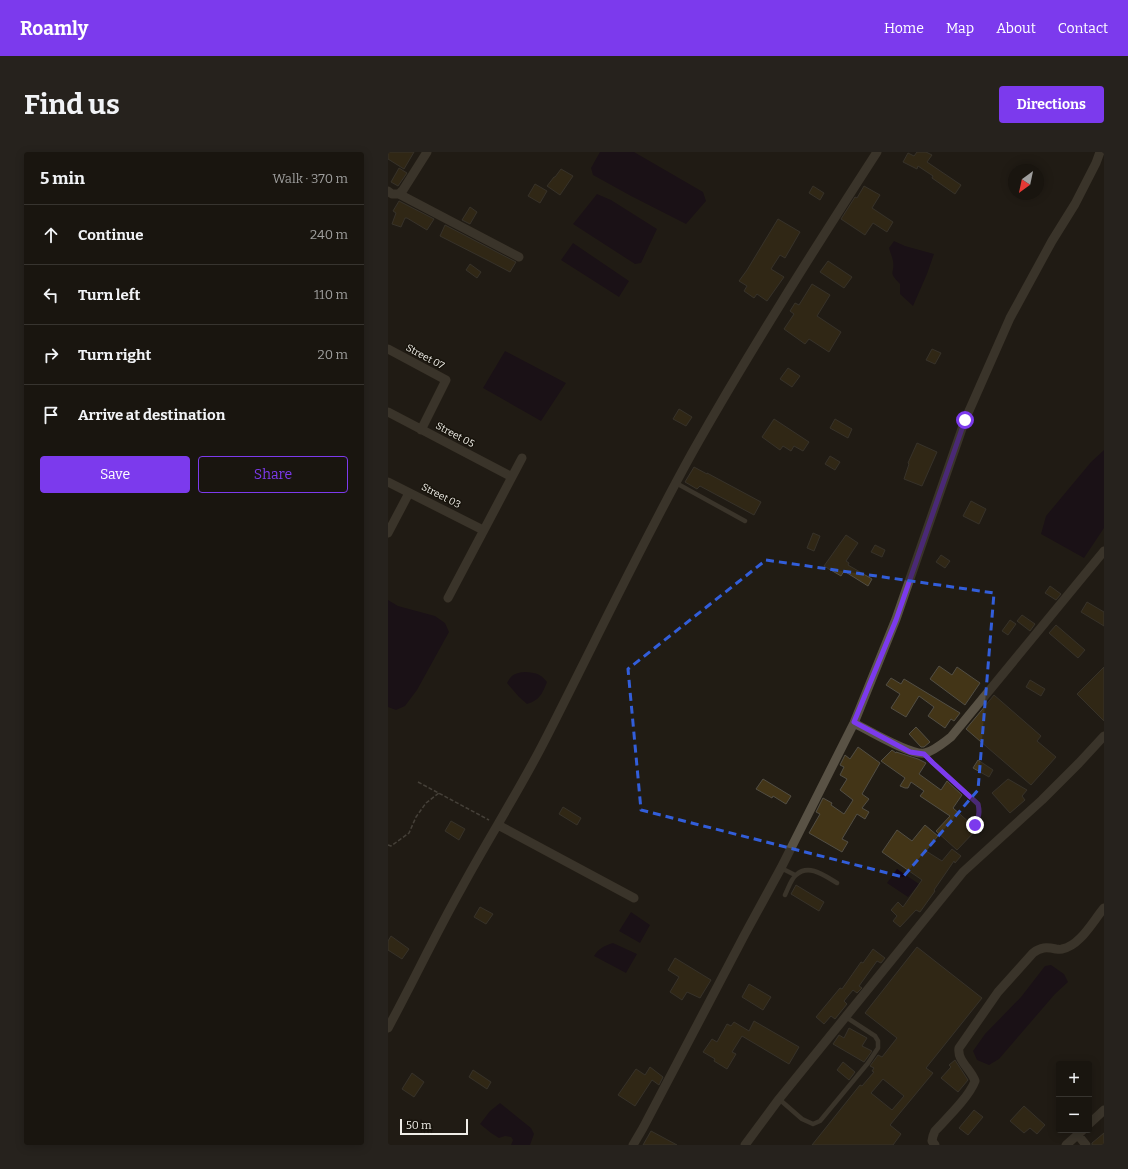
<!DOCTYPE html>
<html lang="en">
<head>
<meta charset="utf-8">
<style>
	:root { --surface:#19150f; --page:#26221d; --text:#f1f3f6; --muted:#9f9f9e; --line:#37342f; --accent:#7c3aed }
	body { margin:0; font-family:Bitter,serif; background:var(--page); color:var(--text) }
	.controls { position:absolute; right:12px; bottom:12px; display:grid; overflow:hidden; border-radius:4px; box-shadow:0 2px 10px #0003 }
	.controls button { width:36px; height:36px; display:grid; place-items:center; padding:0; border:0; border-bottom:1px solid var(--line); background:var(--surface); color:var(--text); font:20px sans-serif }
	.compass { position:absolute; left:620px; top:12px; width:36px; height:36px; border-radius:50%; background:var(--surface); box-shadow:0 2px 10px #0003; rotate:213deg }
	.scale { position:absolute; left:12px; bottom:10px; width:68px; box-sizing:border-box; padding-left:4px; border:2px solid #f0eee8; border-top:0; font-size:11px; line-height:14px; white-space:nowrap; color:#f0eee8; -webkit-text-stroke:3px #17130b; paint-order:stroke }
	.stop { position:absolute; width:12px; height:12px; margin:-9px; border:3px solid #7c3aed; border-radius:50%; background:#fff }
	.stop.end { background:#7c3aed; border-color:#fff; box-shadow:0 1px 4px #0008 }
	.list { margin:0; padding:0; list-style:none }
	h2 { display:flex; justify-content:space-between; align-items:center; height:52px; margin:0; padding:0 16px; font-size:17px }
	h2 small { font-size:13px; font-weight:400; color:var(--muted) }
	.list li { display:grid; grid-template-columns:26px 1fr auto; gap:12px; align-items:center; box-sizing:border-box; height:60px; padding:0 16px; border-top:1px solid var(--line) }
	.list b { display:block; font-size:15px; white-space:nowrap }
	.list em { font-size:13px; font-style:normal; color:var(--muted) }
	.actions { display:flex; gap:8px; padding:12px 16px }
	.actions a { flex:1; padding:9px 0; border:1px solid var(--accent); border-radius:4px; text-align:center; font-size:14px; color:var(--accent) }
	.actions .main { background:var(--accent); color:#fff }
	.icon { flex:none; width:22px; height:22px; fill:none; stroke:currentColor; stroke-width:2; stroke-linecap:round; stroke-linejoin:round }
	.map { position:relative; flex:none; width:716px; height:993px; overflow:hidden; border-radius:4px }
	header { display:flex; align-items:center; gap:24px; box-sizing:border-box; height:56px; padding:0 20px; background:var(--accent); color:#fff }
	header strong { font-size:19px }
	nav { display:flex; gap:22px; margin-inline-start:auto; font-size:14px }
	.intro { display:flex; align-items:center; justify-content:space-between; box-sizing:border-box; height:96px; padding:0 24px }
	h1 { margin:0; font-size:28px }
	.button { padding:10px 18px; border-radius:4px; background:var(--accent); color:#fff; font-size:14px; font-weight:700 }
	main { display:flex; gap:24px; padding:0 24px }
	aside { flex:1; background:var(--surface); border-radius:4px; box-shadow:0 2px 10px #0003 }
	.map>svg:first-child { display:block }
</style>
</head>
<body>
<header>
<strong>Roamly</strong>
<nav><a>Home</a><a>Map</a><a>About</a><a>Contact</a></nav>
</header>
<div class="intro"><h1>Find us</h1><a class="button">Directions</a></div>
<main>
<aside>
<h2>5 min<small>Walk · 370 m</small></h2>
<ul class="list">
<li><svg class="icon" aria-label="ahead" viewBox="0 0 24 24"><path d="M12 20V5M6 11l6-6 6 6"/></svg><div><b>Continue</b></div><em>240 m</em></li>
<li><svg class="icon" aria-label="left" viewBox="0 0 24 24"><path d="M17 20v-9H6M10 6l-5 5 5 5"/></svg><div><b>Turn left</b></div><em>110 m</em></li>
<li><svg class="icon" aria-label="right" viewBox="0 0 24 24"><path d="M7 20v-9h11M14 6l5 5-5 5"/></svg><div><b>Turn right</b></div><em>20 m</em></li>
<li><svg class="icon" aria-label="arrive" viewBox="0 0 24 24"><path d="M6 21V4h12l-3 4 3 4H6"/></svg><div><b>Arrive at destination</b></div></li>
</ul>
<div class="actions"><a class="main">Save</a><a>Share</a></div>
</aside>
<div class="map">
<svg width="716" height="993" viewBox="0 0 716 993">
	<rect width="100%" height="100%" fill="#211c14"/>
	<path fill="#12051a" d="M212 0H246L315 40 318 49 298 72 243 44 205 23 203 16 208 7Z
		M209 42 223 48 269 77 253 111 247 112 185 72Z
		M506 89 517 94 546 102 539 122 525 154 512 142V132C499 119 507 122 505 109 504 104 502 100 501 96Z
		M185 91 241 129 231 145 173 108Z
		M117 199 178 231 153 269 95 236Z
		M716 298V376L696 406 653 382 658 364 703 310Z
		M0 448 10 454 47 464 57 471 61 480 29 538 17 554 8 558 0 555Z
		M137 520C148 521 152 521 159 530 154 542 152 548 139 552L131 545 119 531C124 522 127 521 137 520Z
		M509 717 531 732 520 745 499 731Z
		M243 760 262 773 252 791 231 779Z
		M225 791 249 802 238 821 206 804C211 796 216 794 225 791Z
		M663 813 676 822 680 830 667 842 611 907 601 913 589 908 585 899 597 882 633 845 657 814Z
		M112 951 143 976 146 982 142 993H123L125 988 123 985 117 984 111 986 103 981 92 972 102 959Z"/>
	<path fill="#433517" stroke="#524e44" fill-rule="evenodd" d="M0 0H26L16 17 0 7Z
		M529 0H538L544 3 539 10 573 33 567 42 544 26 545 24 530 14 529 17 515 10 520 1 526 4Z
		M11 16 19 21 10 34 3 30Z
		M173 17 185 24 172 43 159 34 166 25H167Z
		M147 32 159 39 152 51 140 44Z
		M425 34 436 41 432 48 421 41Z
		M476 34 492 43 484 56 505 70 499 80 485 71 477 83 453 67 467 45 469 46Z
		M11 49 46 67 39 78 19 66H17L13 75 4 72 8 61 5 59Z
		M82 55 89 60 82 72 74 68Z
		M390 67 412 80 397 106 392 103 383 117 396 125 379 149 369 142 366 146 356 139 359 134 351 129 359 118Z
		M57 73 128 110 122 120 103 110 52 84Z
		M440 109 464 125 456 136 432 120Z
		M82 112 93 120 89 126 78 118Z
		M424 132 442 143 429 164 453 180 441 200 421 187 417 192 396 177 406 162 402 159 407 151 411 153Z
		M544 197 553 201 547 212 538 208Z
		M400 216 412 224 404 235 392 227Z
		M291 257 304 265 298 274 285 267Z
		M386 267 421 290 415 299 406 294 403 299 395 294 392 298 374 285Z
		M447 267 464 277 460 286 442 276Z
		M529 291 549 300 534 334 516 327 521 312 520 311Z
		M442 304 452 310 447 318 437 312Z
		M306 315 319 322V321L373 350 366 363 312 334 309 337 297 330Z
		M583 349 598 357 591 372 575 364Z
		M425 381 432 384 426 399 419 396Z
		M458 383 470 391 458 409 461 411 460 413 484 427 480 434 456 419 453 424 436 414Z
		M487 393 497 398 494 405 483 400Z
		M553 403 562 409 557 416 548 410Z
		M662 434 673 442 668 448 657 441Z
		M699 450 716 460V474L693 460Z
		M634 463 647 472 642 479 629 469Z
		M622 468 628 472 620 483 614 479Z
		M668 473 697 498 690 506 661 481Z
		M551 514 564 523 569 515 592 531 577 553 542 527Z
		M716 515V569L689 542Z
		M503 526 513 532 516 527 572 561 566 569 563 567 557 576 540 564 546 555 531 544 518 565 503 556 512 542 498 533Z
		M642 528 657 537 653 544 638 535Z
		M606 543 653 584 649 589 668 605 643 633 578 577 593 559Z
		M528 575 542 590 536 595H533L521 582Z
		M470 595 492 611 474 642 481 647 474 656 481 660 477 667 469 662 454 687 460 690 454 700 421 681 432 662 428 660 435 646 444 651 443 653 456 662 465 648 452 638 459 627 452 623 456 615 452 613 457 603 462 607Z
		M504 598 508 601V600L530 607 538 611 531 622 553 638 559 629 574 643 565 656 583 672 584 675 589 677 569 698 548 679 562 664 532 644 536 639 523 630 520 636H517L512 634 517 626 493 609Z
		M590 608 605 618 601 625 585 616Z
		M375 627 403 644 398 652 385 644 384 646 368 637Z
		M620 627 639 638 634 644 637 648 622 661 604 641Z
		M175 655 193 666 189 673 171 662Z
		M63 669 77 677 71 688 57 679Z
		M537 673 550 684 538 699 554 709 564 697 573 704 567 711 566 709 546 738 547 739 532 760 528 758 512 775 505 769 509 764 503 758 510 750 515 755 534 728 494 700 509 678 524 689Z
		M408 733 436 750 431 759 403 742Z
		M92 755 105 762 98 772 86 765Z
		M3 784 21 797 14 807 0 798V789Z
		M529 795 594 846 538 916 545 921 502 973 513 982 505 993H424L472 933 474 934 486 920 484 919 486 916 482 914 490 903 494 905 509 886 477 861ZM495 927 516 944 504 958 483 941Z
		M485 797 497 806 493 811 489 809 471 834 474 836 469 841 465 838 456 849 459 852 447 867 443 864 436 872 428 865 452 836 454 837 473 810 475 811Z
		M287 806 323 828 312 846 299 840 294 848 282 840 291 825 280 818Z
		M361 832 383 845 375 858 354 845Z
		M366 869 411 895 401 912 354 884 344 900 348 902 339 917 326 909 327 907 315 900 324 887 329 890 339 872 343 874 346 870 361 879Z
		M461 876 479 886 474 894 484 899 476 910 445 892 451 883 456 886Z
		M567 908 580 928 570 940 553 926 563 915 561 913Z
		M455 910 467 920 461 928 449 918Z
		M262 915 275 925 271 933 264 928 247 954 230 943 248 917 257 923Z
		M85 918 103 930 99 937 81 925Z
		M24 921 36 930 26 945 14 937Z
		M636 954 657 973 649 982 642 976 636 981 622 969Z
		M586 958 595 965 580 983 571 976Z
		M263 979 289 993H255Z
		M716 981V993H704V991Z"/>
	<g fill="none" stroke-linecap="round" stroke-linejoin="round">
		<path stroke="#716d66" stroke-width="1.5" stroke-dasharray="4 2" stroke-linecap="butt" d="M30 630 101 668
			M0 693 3 694 21 681 28 665 38 651 51 641"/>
		<path stroke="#595245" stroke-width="4.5" d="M288 331 357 369
			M536 602 545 611 590 652C592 660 591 665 587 673
			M393 716 407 723
			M397 743C400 737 403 727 408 723 421 711 437 724 449 731
			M391 947 414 967 425 972 432 969 480 911 490 896V889L487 884 458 865"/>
		<path stroke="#595245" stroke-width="9" d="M0 39 4 42H11L15 38 39 0
			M11 42 131 105
			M0 197 58 228 33 278
			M0 260 124 325
			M0 330 95 378
			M0 381 21 341
			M60 446 134 306
			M466 571C480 578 523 604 537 601 546 599 555 591 563 585L716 399
			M110 673 246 746
			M0 876C25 830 47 783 73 737 100 687 131 639 157 588 206 492 252 395 304 301 362 198 425 99 489 0
			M701 972 716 958
			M690 983 698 993
			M245 993 255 976 357 782 393 716 466 571 508 467 577 268 622 166 664 89 687 52 708 11 712 0
			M357 993 391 947 575 720 654 648 691 611 716 584
			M547 993 544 989 545 984 547 979C559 966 581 945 587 929 583 917 569 909 571 896L610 840 645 801C653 795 658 795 668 797 670 797 673 798 674 797 692 794 705 769 716 756
			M678 993 695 978"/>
	</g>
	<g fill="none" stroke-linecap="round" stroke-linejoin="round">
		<path stroke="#7c3aed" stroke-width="5" d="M577 268 508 468 466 570 522 600 536 602 545 611 590 652C592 660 591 665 587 673"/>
	</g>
	<path d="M0 0H716V993H0ZM378 408 606 441 590 638 515 725 253 658 240 517Z" fill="#211c14" fill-opacity=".55" fill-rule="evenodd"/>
	<path fill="none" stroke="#325eda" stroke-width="3" stroke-dasharray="8 5" stroke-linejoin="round" d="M378 408 606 441 590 638 515 725 253 658 240 517Z"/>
	<g text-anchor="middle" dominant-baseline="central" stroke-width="3" stroke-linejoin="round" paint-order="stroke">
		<g font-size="10" fill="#f0eee8" stroke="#17130b">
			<text transform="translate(37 205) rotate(28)">Street 07</text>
			<text transform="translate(67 283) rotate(28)">Street 05</text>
			<text transform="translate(53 344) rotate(27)">Street 03</text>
		</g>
	</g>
</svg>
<div class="controls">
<button>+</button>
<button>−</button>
</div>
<svg class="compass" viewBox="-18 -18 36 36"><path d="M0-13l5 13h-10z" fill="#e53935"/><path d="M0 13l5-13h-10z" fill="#9f9f9e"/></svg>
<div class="scale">50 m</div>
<div class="stop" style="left:577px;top:268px"></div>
<div class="stop end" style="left:587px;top:673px"></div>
</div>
</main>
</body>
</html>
